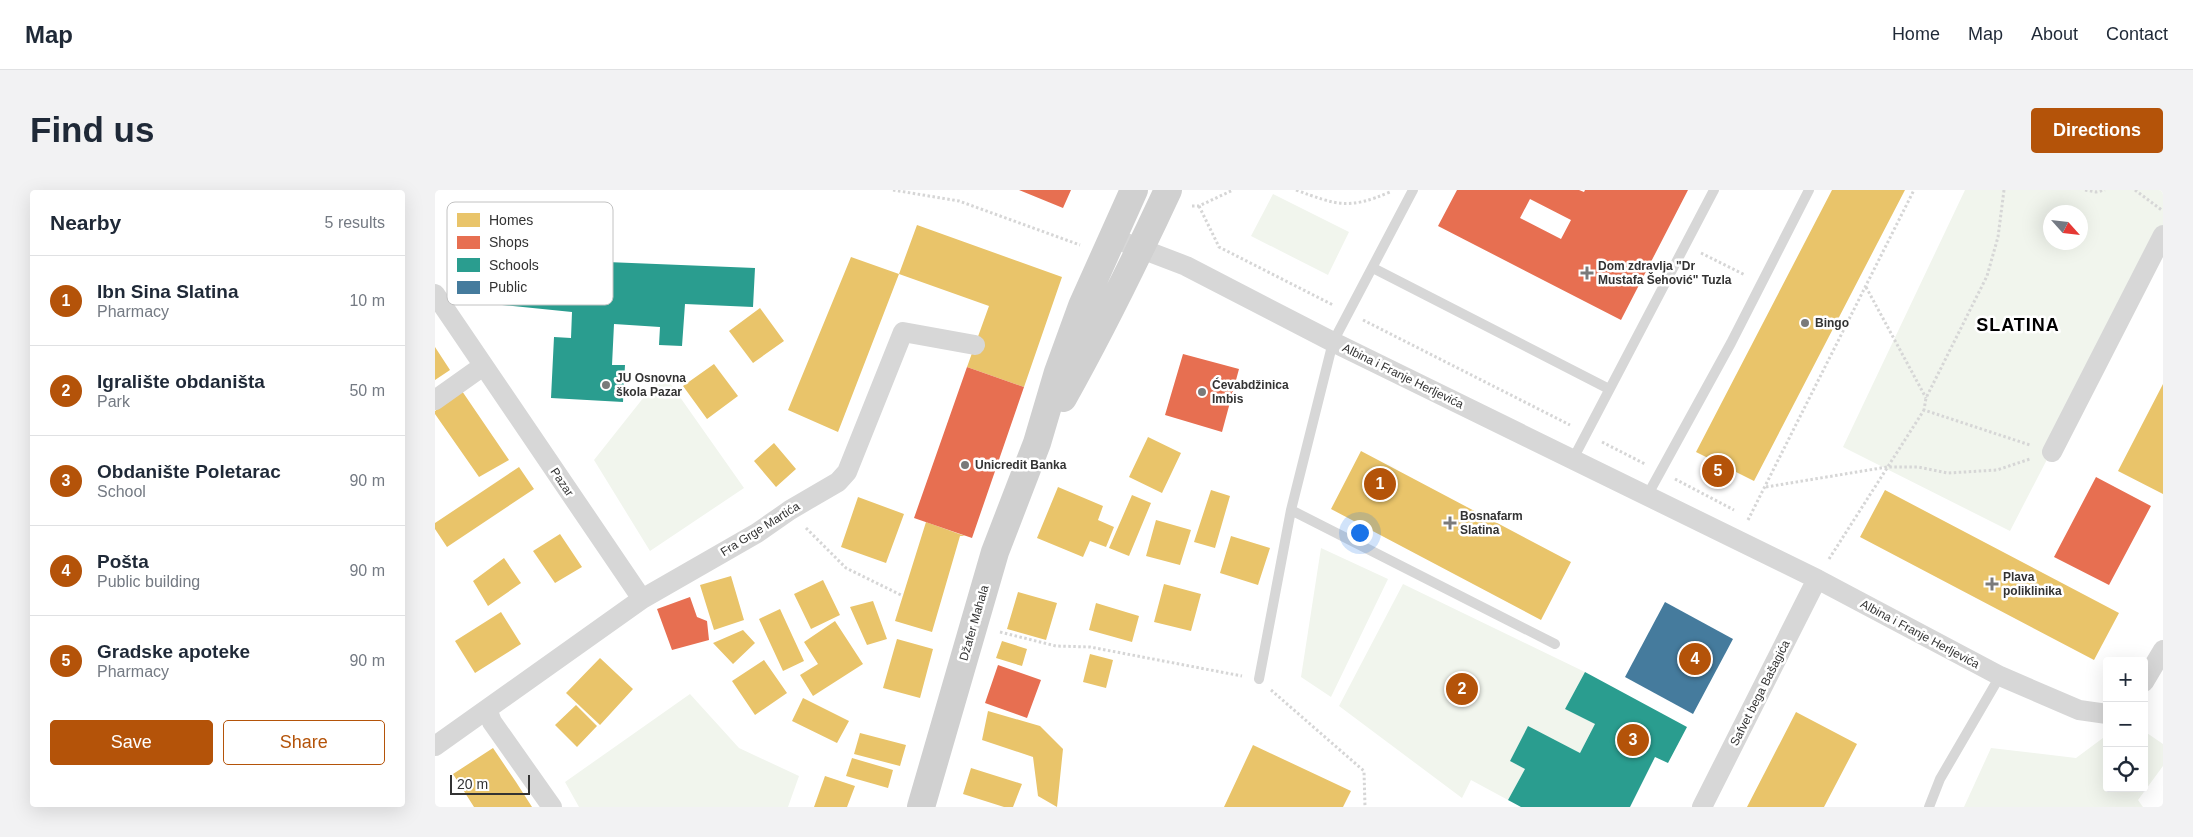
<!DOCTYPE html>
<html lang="en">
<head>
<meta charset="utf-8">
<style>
	:root { --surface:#fff; --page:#f2f2f3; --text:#1f2937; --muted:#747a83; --line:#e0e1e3; --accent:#b45309 }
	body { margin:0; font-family:Helvetica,sans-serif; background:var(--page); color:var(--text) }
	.controls { position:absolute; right:15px; bottom:15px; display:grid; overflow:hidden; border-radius:5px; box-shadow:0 5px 20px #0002 }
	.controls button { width:45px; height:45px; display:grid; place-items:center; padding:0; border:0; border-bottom:1px solid var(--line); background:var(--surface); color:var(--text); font:25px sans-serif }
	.compass { position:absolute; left:1608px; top:15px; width:45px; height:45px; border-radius:50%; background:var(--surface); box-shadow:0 5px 20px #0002; rotate:117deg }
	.scale { position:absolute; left:15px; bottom:12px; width:80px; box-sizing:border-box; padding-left:5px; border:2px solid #333; border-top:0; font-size:14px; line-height:18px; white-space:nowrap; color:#333; -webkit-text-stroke:4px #fff; paint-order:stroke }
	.you { position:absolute; left:924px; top:342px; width:18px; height:18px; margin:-12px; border:4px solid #fff; border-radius:50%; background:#1a73e8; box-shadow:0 0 0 8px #1a73e833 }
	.badge { display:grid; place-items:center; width:32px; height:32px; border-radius:50%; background:var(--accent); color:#fff; font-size:16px; font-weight:700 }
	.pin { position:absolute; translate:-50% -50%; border:2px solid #fff; box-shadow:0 1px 5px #0006 }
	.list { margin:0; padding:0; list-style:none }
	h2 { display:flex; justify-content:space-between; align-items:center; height:65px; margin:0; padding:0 20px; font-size:21px }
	h2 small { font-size:16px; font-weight:400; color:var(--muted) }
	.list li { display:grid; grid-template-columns:32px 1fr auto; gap:15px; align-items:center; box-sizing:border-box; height:90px; padding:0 20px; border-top:1px solid var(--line) }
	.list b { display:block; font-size:19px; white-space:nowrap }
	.list p { margin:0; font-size:16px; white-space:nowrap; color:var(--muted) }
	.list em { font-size:16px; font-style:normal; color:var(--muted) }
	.actions { display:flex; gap:10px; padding:15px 20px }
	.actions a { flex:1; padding:11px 0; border:1px solid var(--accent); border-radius:5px; text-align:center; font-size:18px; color:var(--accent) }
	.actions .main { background:var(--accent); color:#fff }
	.icon { flex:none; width:28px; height:28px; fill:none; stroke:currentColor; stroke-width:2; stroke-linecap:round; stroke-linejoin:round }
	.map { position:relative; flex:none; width:1728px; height:617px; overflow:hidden; border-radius:5px }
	header { display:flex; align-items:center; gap:30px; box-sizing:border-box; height:70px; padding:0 25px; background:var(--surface); border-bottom:1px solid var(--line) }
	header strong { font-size:24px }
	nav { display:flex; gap:28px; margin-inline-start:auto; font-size:18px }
	.intro { display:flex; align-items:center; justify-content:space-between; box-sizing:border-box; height:120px; padding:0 30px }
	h1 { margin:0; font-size:35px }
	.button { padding:12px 22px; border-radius:5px; background:var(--accent); color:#fff; font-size:18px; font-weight:700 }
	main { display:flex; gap:30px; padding:0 30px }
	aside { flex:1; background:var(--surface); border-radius:5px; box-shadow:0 5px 20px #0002 }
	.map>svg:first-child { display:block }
</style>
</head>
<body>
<header>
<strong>Map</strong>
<nav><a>Home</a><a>Map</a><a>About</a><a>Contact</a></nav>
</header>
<div class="intro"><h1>Find us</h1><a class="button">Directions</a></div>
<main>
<aside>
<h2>Nearby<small>5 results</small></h2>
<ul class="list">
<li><span class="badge">1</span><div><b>Ibn Sina Slatina</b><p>Pharmacy</p></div><em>10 m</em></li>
<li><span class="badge">2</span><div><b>Igralište obdaništa</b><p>Park</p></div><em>50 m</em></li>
<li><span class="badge">3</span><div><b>Obdanište Poletarac</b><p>School</p></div><em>90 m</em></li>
<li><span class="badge">4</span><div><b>Pošta</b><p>Public building</p></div><em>90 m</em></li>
<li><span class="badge">5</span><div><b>Gradske apoteke</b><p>Pharmacy</p></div><em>90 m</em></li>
</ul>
<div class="actions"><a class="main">Save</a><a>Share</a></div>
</aside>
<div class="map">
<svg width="1728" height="617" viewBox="0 0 1728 617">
	<rect width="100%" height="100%" fill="#fff"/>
	<path fill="#f1f5ed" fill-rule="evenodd" d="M1530 0H1728V45L1575 341 1408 257ZM1616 22H1646V52H1616Z
		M838 4 914 42 893 85 816 46Z
		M228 183 309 298 215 361 159 270Z
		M886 358 953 389 896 507 866 487Z
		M968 394 1150 482 1130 519 1160 534 1145 563 1093 537 1075 571 1090 579 1073 610 1036 590 1027 608 904 516Z
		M255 504 304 558 364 586 353 617H144L130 592Z
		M1709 541 1728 554V576L1703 610 1708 617H1529L1556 558 1641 568 1672 545V598H1709Z"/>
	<path fill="#e9c46a" d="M1397 0H1470L1319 291 1261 262Z
		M482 35 627 87 589 197 532 177 554 116 464 84Z
		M416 67 464 84 403 242 353 220Z
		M325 118 349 151 318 173 294 141Z
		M0 157 15 180 0 190Z
		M279 174 303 206 272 229 248 196Z
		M1728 194V304L1683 281Z
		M27 201 74 270 44 287 0 224V221Z
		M713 247 746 263 727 303 694 287Z
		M339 253 361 279 341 297 319 271Z
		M926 261 1136 372 1106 430 896 319Z
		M84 277 99 299 12 357 0 339V333Z
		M623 297 668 316 663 330 679 337 671 357 655 351 648 367 602 348Z
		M776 300 795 306 780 358 759 352Z
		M1450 300 1684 423 1659 470 1425 347Z
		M697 305 716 313 694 366 674 358Z
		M423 307 469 324 451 373 406 357Z
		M721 330 756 340 745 375 711 366Z
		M491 332 530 346H525L497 442 460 431Z
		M125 344 147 377 120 393 98 361Z
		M796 346 835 358 823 395 785 383Z
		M69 368 86 393 53 416 38 391Z
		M296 386 309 430 279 440 265 395Z
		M388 390 405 425 376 439 359 404Z
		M729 394 766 404 756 441 719 432Z
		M583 402 622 413 611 450 572 439Z
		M438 411 452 449 432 455 415 417Z
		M661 413 704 426 697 452 654 440Z
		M345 419 369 471 348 481 324 429Z
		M66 422 86 454 40 483 20 451Z
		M400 431 428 474 378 506 365 485 383 474 369 452Z
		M308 440 320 453 298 474 278 453Z
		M462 449 498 459 485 508 448 498Z
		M567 451 592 459 587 476 561 468Z
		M655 464 678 470 671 498 648 492Z
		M165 468 198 499 165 535 131 503Z
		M329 470 352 503 320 525 297 491Z
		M368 508 414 531 402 553 357 531Z
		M141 515 162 536 142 557 120 535Z
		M553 521 605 536 628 559 622 617 603 606 598 567 547 550Z
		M1361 522 1422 554 1389 617H1312Z
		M425 543 471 555 465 576 419 564Z
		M818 555 916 601 908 617H789Z
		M58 558 81 592 97 617H39L18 584Z
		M417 568 458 580 453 598 411 586Z
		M536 578 587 594 578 617H569L528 604Z
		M390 586 420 596 412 617H379Z"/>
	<path fill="#e76f51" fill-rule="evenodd" d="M584 0H636L628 18Z
		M1022 0H1144L1149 2 1150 0H1253L1186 130 1003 36ZM1095 9 1136 30 1126 49 1085 28Z
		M748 164 804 179 787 242 730 225Z
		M532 177 589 197 537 348 479 328Z
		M1661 287 1716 316 1674 395 1619 367Z
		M255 407 262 427 272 431 274 450 237 460 222 419Z
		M563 475 606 490 592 528 550 513Z"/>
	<path fill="#2a9d8f" d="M70 68 320 78 318 117 250 114 247 156 224 155 225 137 179 134 177 175H190L188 212 116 208 119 147 136 148 137 122 67 115 57 111 48 99 47 87 57 72Z
		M1150 482 1252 537 1233 573 1220 567 1195 617H1086L1073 610 1090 579 1075 571 1093 536 1145 563 1160 534 1130 519Z"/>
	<path fill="#457b9d" d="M1230 412 1298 449 1258 524 1190 487Z"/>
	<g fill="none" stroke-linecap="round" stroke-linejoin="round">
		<path stroke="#d6d6d6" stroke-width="3" stroke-dasharray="2.5 2.5" stroke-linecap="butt" d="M458 0 524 11 645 55
			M861 0C902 15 913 20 955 2
			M1569 0 1563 47 1552 86 1491 208 1489 220 1595 255
			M1650 0 1661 2 1670 0
			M1700 0 1728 21
			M757 16H764L798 0
			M764 16 784 57 898 115
			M1266 63 1310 85
			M1431 97 1491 208
			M928 130 1135 235
			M1167 252 1210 274
			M1240 289 1299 320
			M1331 297 1452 277H1483L1513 283 1562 280 1595 269
			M1313 330 1479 0
			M371 338 411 378 468 406
			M1394 369 1489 220
			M565 442 621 456 655 457 807 486
			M836 500 929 581 930 617"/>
		<path stroke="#d7d7d7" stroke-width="10" d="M938 78 1174 199
			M1138 269 1279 0
			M1212 306 1296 153 1374 0
			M856 320 1120 454
			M824 489 856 320 898 152 978 0
			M1494 617 1505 589 1565 486"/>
		<path stroke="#d7d7d7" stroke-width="20" d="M678 48 751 76 898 152 1382 389 1565 486 1644 520 1672 524
			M0 104 207 409
			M0 210 48 176
			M1617 262 1728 45
			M1709 492 1728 460
			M52 519 57 532 117 617
			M0 556 207 409 322 343 355 320 403 292 412 282 468 142 540 155
			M1267 617 1382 389"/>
		<path stroke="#d0d0d0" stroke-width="28" d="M628 208C666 140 700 71 733 0
			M486 617 560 362 602 253 623 182 647 116 699 0"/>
	</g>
	<g fill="#7a7a7a" stroke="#fff" stroke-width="2">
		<path d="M1149.5 75.5h5v5h5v5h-5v5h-5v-5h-5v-5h5z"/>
		<circle cx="1370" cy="133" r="5"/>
		<circle cx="171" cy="195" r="5"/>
		<circle cx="767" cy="202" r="5"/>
		<circle cx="530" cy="275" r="5"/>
		<path d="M1012.5 325.5h5v5h5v5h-5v5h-5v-5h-5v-5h5z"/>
		<path d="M1554.5 386.5h5v5h5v5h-5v5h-5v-5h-5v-5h5z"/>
	</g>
	<g text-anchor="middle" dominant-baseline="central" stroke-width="5" stroke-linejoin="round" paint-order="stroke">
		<g font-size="12" font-weight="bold" fill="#333" stroke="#fff" text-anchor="start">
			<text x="1163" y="76">Dom zdravlja "Dr<tspan x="1163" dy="14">Mustafa Šehović" Tuzla</tspan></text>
			<text x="1380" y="133">Bingo</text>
			<text x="181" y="188">JU Osnovna<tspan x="181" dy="14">škola Pazar</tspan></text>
			<text x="777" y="195">Ćevabdžinica<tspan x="777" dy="14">Imbis</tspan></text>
			<text x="540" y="275">Unicredit Banka</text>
			<text x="1025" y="326">Bosnafarm<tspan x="1025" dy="14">Slatina</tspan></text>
			<text x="1568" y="387">Plava<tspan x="1568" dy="14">poliklinika</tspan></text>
		</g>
		<g font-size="12" fill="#333" stroke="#fff">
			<text transform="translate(968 186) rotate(26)">Albina i Franje Herljevića</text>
			<text transform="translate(127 292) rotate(56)">Pazar</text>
			<text transform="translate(325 339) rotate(-32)">Fra Grge Martića</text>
			<text transform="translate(539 433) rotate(-74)">Džafer Mahala</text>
			<text transform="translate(1485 444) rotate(28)">Albina i Franje Herljevića</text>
			<text transform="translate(1325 503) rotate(-63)">Safvet bega Bašagića</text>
		</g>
		<g font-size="18" font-weight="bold" letter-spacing="1" fill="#000" stroke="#fff">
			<text x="1583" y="135">SLATINA</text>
		</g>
	</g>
	<rect x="12" y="12" width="166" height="103" rx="8" fill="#fff" stroke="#c2c2c2" stroke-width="1"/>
	<rect x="22" y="23" width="23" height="14" fill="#e9c46a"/>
	<rect x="22" y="46" width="23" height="13" fill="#e76f51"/>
	<rect x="22" y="68" width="23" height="14" fill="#2a9d8f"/>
	<rect x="22" y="91" width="23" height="13" fill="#457b9d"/>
	<g font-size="14" fill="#333">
		<text x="54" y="35">Homes</text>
		<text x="54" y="57">Shops</text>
		<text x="54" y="80">Schools</text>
		<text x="54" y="102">Public</text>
	</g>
</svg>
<div class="controls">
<button>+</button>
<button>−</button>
<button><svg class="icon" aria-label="locate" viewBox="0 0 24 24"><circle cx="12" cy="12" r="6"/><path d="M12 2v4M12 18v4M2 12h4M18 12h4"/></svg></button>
</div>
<svg class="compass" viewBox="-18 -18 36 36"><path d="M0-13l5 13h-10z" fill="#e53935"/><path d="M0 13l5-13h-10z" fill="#747a83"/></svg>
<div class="scale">20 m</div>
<div class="you"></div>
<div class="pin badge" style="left:945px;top:294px">1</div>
<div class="pin badge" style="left:1027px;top:499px">2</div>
<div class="pin badge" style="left:1198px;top:550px">3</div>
<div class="pin badge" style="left:1260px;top:469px">4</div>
<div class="pin badge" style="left:1283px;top:281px">5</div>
</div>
</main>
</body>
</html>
